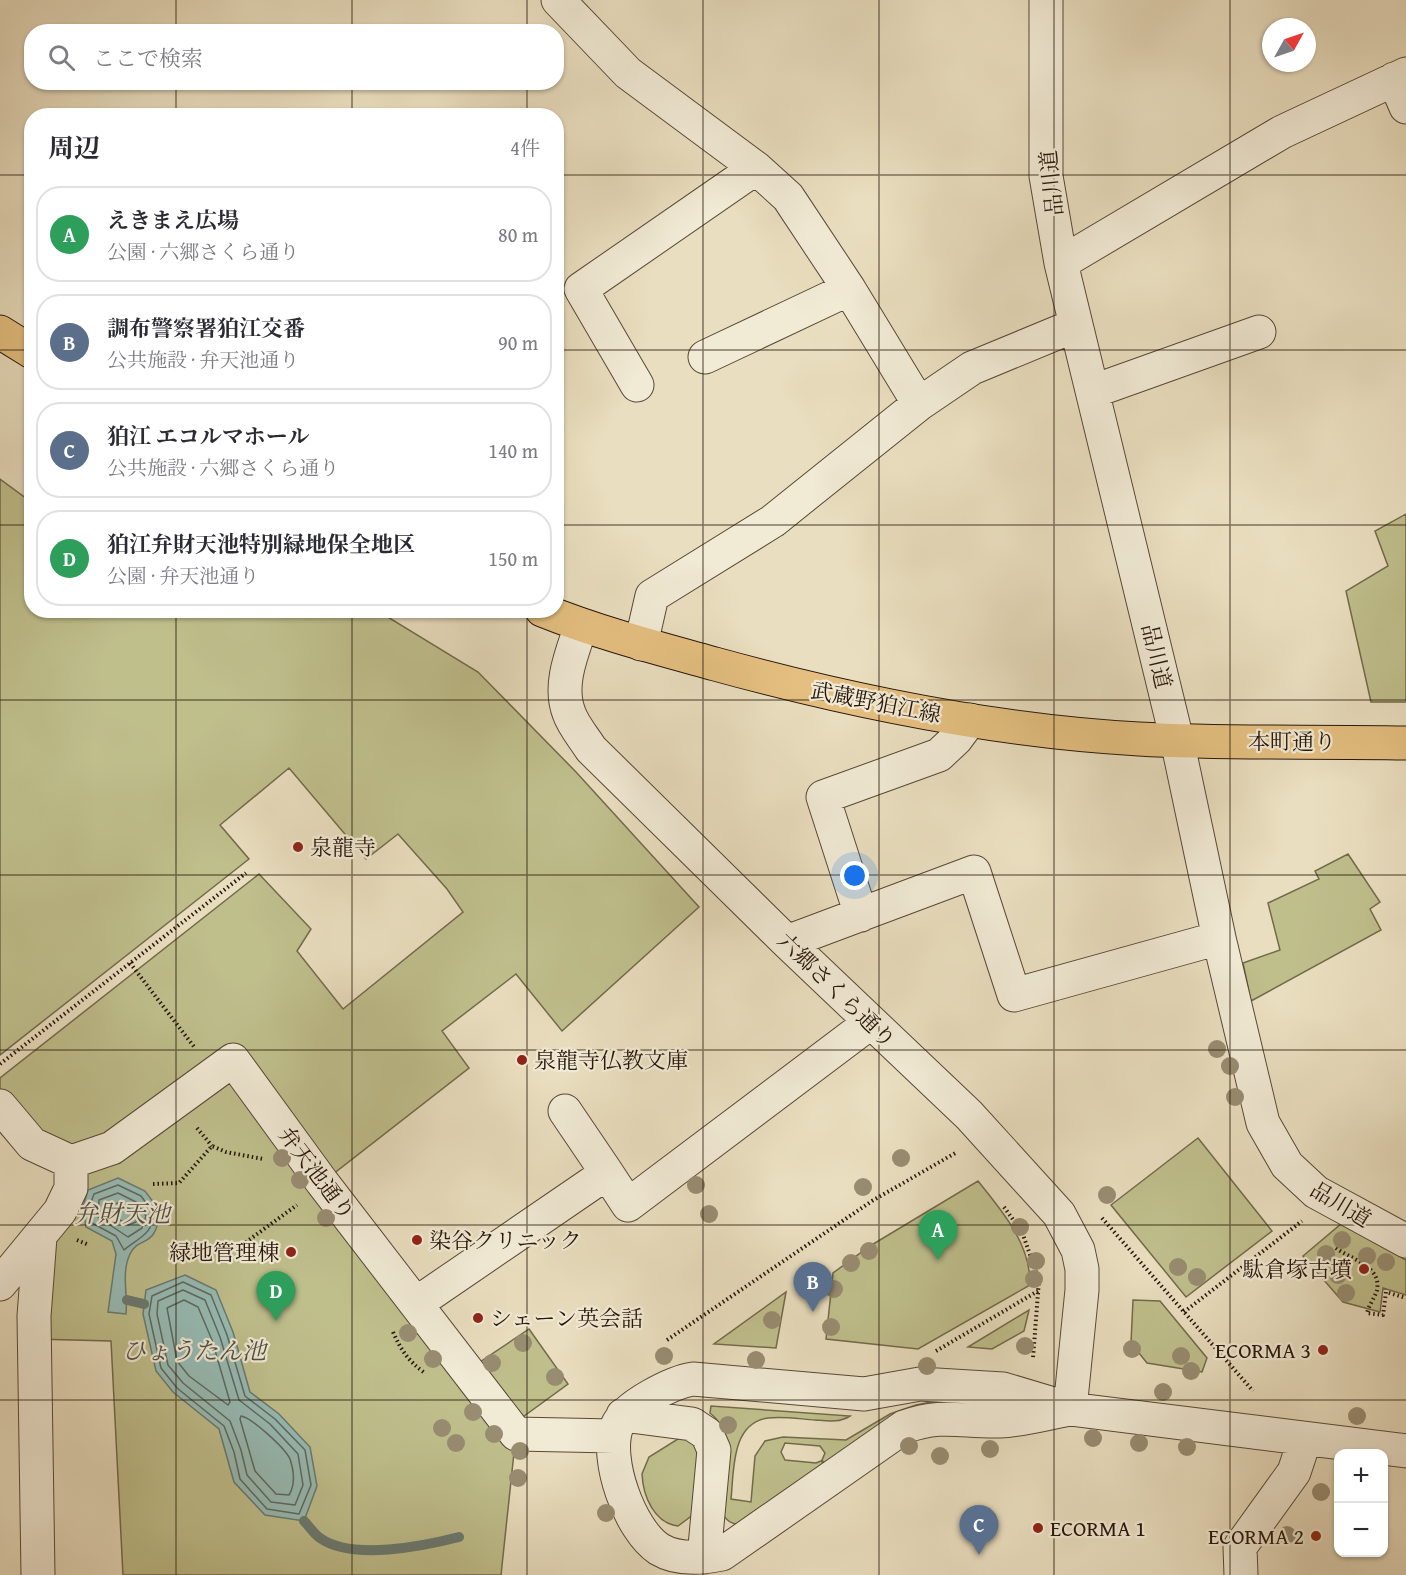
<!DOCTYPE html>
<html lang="ja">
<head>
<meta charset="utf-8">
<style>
	:root { --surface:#fff; --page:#f7f7f7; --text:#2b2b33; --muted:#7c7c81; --line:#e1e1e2; --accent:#ea580c }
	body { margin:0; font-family:"Gentium Book Plus","Noto Serif JP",serif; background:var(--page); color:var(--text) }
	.controls { position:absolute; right:18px; bottom:18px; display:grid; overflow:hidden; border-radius:12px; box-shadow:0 2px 4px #0004 }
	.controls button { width:54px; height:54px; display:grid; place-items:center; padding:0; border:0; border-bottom:2px solid var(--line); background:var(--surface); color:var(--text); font:30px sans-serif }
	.compass { position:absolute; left:1262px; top:18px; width:54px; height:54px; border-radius:50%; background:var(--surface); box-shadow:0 2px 4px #0004; rotate:50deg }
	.you { position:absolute; left:855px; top:876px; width:21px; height:21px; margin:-15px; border:4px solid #fff; border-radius:50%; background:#1a73e8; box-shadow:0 0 0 9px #1a73e833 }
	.badge { display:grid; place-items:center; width:39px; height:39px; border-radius:50%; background:var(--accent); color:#fff; font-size:20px; font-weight:700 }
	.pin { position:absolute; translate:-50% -50px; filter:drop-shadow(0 2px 3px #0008) }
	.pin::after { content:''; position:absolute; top:32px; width:21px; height:18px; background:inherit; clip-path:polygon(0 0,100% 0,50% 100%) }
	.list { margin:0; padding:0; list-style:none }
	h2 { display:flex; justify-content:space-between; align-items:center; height:78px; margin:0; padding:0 24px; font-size:26px }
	h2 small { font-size:20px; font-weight:400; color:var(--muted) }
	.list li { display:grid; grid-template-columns:39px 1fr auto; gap:18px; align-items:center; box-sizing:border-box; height:96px; margin:0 12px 12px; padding:0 12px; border:2px solid var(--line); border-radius:24px }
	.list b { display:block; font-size:22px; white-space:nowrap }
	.list p { margin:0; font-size:20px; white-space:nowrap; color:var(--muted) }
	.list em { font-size:20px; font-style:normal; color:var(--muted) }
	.icon { flex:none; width:33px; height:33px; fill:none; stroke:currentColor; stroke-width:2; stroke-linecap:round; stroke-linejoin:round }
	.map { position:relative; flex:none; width:1406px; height:1575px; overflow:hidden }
	.search { position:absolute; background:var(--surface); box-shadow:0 2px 4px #0004; left:24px; top:24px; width:540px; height:66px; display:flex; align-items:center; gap:15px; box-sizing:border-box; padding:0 21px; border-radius:24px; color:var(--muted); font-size:22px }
	.panel { position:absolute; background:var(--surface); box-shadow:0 2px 4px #0004; left:24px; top:108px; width:540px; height:510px; border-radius:24px }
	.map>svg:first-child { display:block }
</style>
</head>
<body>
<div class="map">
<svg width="1406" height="1575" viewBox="0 0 1406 1575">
	<rect width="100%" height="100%" fill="#e9debf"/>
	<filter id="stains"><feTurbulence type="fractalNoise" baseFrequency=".00333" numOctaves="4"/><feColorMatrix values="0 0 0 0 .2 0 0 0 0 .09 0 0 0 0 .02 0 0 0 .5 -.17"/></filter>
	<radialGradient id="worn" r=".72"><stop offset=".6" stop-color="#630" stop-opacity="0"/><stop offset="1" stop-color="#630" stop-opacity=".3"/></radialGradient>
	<path fill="#bfbf8c" stroke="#736a4b" stroke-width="1.5" d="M0 479 31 502 32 610 378 611 478 672 576 772 699 907 562 1031 516 974 442 1031 469 1068 323 1182 516 1434 501 1575H123L111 1341 34 1339 40 1237 71 1188 0 1106V1078L259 874 311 929 297 951 343 1009 463 912 447 889 398 834 366 859 289 768 220 825 249 859 0 1055Z
		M1406 514V702H1371L1346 591 1388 566 1375 531Z
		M1348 854 1380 902 1370 909 1381 930 1251 1001 1243 963 1280 950 1268 903 1319 879 1315 871Z
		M1198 1138 1272 1231 1186 1297 1111 1205Z
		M978 1181C1002 1211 1031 1244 1030 1285L918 1349 826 1339 833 1273 870 1246Z
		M1341 1224 1406 1260V1295L1383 1288 1380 1312 1343 1302 1303 1256Z
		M786 1292 776 1348 714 1344Z
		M1133 1300 1160 1301 1207 1358 1202 1372 1147 1363 1131 1343Z
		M1029 1310 1024 1331 992 1349 968 1347Z
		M529 1329 568 1384 520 1419 480 1362Z
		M936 1401 982 1403V1407L824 1463 822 1460 825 1453 820 1446 785 1443 781 1452 785 1460 816 1463 821 1461 824 1464 738 1524C731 1524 726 1520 723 1514 726 1480 740 1437 710 1413L711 1406 850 1416C839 1423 828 1421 815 1420 800 1419 783 1416 768 1418 731 1423 734 1471 731 1499L751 1502 755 1456 765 1441 783 1437 846 1440 890 1414 916 1405Z
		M681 1437 690 1439 699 1448 694 1514 678 1526C654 1523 643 1496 642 1474L649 1457Z"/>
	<path fill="#97bcb5" stroke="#6a7a71" stroke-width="1.5" d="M118 1178 145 1191 160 1211C156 1250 139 1235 130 1254 121 1273 128 1294 126 1314L108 1312 116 1254 112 1241 86 1227 83 1207 88 1190Z
		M185 1275 216 1290 233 1332 250 1392 279 1414 310 1447 317 1486 304 1521 265 1515 234 1482 219 1429 173 1392 156 1371 143 1314 146 1290Z"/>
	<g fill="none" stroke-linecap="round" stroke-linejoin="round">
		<path stroke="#5f6960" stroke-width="1.5" d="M118 1185 141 1196 154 1214C152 1235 138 1238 124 1250L116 1236 92 1223 89 1208 94 1194Z
			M118 1193 136 1202 146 1216 142 1228 128 1237 98 1217 99 1200Z
			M118 1203 130 1209 137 1218 136 1222 128 1225 107 1212V1207Z
			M183 1282 211 1295 227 1335 245 1396 275 1419 305 1450 311 1485 299 1514 267 1509 240 1479 234 1452 224 1426 177 1388 161 1368 149 1314 152 1296Z
			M183 1290 205 1300 220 1337 239 1400 270 1424 298 1454 303 1485 295 1505 271 1502 247 1475 241 1450 230 1421 183 1383 168 1365 157 1314 158 1301Z
			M184 1300 198 1307 212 1340 230 1402 228 1405 189 1376 177 1361 167 1308Z
			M241 1416C252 1418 285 1448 290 1459 294 1471 295 1485 289 1495L276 1494 255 1471 240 1419Z"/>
		<path stroke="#6a7a71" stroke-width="10" d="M127 1300 144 1304
			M304 1521C309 1526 314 1534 320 1538 352 1561 424 1546 459 1537"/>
		<g stroke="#584837" stroke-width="35">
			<path id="minor" d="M558 0 628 73 756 168 788 197 849 289 919 404
				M1046 0V176L1061 263 1177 740 1219 938 1263 1123 1287 1165 1316 1192 1406 1241
				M1394 79 1406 107
				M1061 263 1282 132 1406 74
				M705 357 849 289
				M637 385 581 289 756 168
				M1094 391 1259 332
				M581 626C572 653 558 685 569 713 573 725 584 738 591 749L787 942 969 1115 1059 1214 1078 1250 1082 1269V1290L1070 1409
				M641 644 652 596 773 521 919 404 972 368 1076 325
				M861 915 823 797 939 755 956 739 970 720
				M787 942 974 872 1014 995 1219 938
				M0 1106 32 1144 71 1162 112 1148 233 1060 322 1182 516 1434 614 1436
				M565 1111 607 1173
				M0 1284 60 1211 71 1188V1162
				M417 1303 607 1173 628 1205 871 1022
				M1070 1409C1047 1413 1023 1420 1000 1421 961 1422 943 1413 904 1427L722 1554C703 1558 677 1560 659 1549 630 1530 604 1459 617 1426 625 1406 673 1382 693 1379L864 1394 920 1384 1003 1389 1070 1409 1406 1451
				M623 1415 692 1424 707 1434 714 1450 704 1557
				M38 1575 34 1316 40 1237
				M1241 1575 1240 1547 1294 1472 1300 1454 1301 1438"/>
		</g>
		<g stroke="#27160a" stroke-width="35">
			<path id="major" d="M0 332 32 352
				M542 610C599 633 657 648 715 664 853 702 995 731 1139 739 1228 744 1317 741 1406 743"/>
		</g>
		<path stroke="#27160a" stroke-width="4" stroke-dasharray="1.5 3" stroke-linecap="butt" d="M130 963 195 1048
			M0 1064 246 873
			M197 1128 212 1146
			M153 1184 179 1183 212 1146 226 1152 263 1159
			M1004 1207 1022 1232 1039 1280 1033 1358
			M1102 1218 1253 1391
			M77 1240 89 1245
			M242 1245 297 1205
			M1336 1248C1350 1259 1382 1266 1377 1290 1375 1297 1369 1305 1367 1313L1383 1315 1386 1292 1406 1298
			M1184 1312 1302 1221
			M393 1332C401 1350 409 1362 425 1373
			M667 1340 872 1201 957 1152
			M936 1351 1038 1291"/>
		<use href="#minor" stroke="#f1ead5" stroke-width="33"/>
		<use href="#major" stroke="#e4bf80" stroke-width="33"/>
	</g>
	<g fill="#988c71">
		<circle cx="1217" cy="1049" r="9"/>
		<circle cx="1230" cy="1066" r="9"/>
		<circle cx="1235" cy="1097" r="9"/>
		<circle cx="282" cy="1158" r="9"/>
		<circle cx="901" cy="1158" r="9"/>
		<circle cx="300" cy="1180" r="9"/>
		<circle cx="696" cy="1185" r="9"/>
		<circle cx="863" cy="1187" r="9"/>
		<circle cx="1107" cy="1195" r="9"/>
		<circle cx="709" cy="1214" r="9"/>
		<circle cx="326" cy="1218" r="9"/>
		<circle cx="1020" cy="1227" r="9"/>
		<circle cx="1342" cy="1240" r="9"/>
		<circle cx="869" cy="1251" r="9"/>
		<circle cx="1326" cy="1254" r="9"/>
		<circle cx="1367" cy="1256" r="9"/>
		<circle cx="1036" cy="1261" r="9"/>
		<circle cx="1386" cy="1262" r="9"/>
		<circle cx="851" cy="1263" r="9"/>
		<circle cx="1178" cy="1267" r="9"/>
		<circle cx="1338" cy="1275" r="9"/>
		<circle cx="1197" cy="1277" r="9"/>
		<circle cx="1034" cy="1279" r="9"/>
		<circle cx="834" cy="1289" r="9"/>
		<circle cx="1346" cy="1293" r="9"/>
		<circle cx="772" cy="1320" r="9"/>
		<circle cx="831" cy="1327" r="9"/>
		<circle cx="408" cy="1333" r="9"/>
		<circle cx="523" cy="1343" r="9"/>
		<circle cx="1025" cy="1346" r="9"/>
		<circle cx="1132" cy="1349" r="9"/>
		<circle cx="664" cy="1356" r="9"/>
		<circle cx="1181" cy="1356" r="9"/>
		<circle cx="433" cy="1359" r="9"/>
		<circle cx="756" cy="1360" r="9"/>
		<circle cx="492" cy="1363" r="9"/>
		<circle cx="927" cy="1366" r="9"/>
		<circle cx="1191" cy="1371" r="9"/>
		<circle cx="555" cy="1377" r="9"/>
		<circle cx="1163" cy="1392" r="9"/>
		<circle cx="473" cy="1412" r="9"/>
		<circle cx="1357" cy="1416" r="9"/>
		<circle cx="728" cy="1425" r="9"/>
		<circle cx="442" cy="1428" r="9"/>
		<circle cx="494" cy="1434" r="9"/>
		<circle cx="1093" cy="1438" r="9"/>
		<circle cx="456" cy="1443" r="9"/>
		<circle cx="1139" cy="1443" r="9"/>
		<circle cx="909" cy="1446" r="9"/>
		<circle cx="1187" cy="1447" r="9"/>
		<circle cx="990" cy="1449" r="9"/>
		<circle cx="520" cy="1451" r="9"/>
		<circle cx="940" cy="1456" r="9"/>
		<circle cx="518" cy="1478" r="9"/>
		<circle cx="1321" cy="1492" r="9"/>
		<circle cx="606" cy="1513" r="9"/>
		<circle cx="1287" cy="1535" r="9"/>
	</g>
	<path fill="none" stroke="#27160a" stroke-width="1.5" stroke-opacity="0.55" d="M176 0V32M352 0V32M527 0V32M703 0V1575M879 0V1575M1054 0V1575M1230 0V1575M176 82V116M352 82V116M527 82V116M0 175H32M556 175H1406M0 350H32M556 350H1406M0 525H32M556 525H1406M176 610V1575M352 610V1575M527 610V1575M0 700H1406M0 875H1406M0 1050H1406M0 1225H1406M0 1400H1406"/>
	<g fill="#8f2418" stroke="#f1ead5" stroke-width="2">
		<circle cx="298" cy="847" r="6"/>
		<circle cx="522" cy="1060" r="6"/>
		<circle cx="417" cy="1240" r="6"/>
		<circle cx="291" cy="1252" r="6"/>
		<circle cx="1364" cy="1269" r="6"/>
		<circle cx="478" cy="1318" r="6"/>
		<circle cx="1323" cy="1350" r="6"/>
		<circle cx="1038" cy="1528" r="6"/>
		<circle cx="1316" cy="1536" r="6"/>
	</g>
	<g text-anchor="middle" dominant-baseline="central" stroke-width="4.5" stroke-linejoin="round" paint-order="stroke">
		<g font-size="22" fill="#27160a" stroke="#f1ead5">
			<text transform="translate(1051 183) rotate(-96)">品川道</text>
			<text transform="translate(1157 656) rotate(77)">品川道</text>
			<text transform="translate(876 702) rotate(11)">武蔵野狛江線</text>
			<text x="1292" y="741">本町通り</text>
			<text transform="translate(837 990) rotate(44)">六郷さくら通り</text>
			<text transform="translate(317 1173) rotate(53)">弁天池通り</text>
			<text transform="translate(1341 1204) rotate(31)">品川道</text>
		</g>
		<g font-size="22" fill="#27160a" stroke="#f1ead5" text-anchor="start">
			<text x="310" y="847">泉龍寺</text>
			<text x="534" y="1060">泉龍寺仏教文庫</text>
			<text x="429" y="1240">染谷クリニック</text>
			<text x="279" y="1252" text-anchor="end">緑地管理棟</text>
			<text x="1352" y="1269" text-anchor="end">駄倉塚古墳</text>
			<text x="490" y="1318">シェーン英会話</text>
			<text x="1311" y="1350" text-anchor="end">ECORMA 3</text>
			<text x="1050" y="1528">ECORMA 1</text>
			<text x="1304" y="1536" text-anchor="end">ECORMA 2</text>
		</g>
		<g font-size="24" font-style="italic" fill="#4e5046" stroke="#f1ead5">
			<text x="122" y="1213">弁財天池</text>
			<text x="194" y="1350">ひょうたん池</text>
		</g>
	</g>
	<rect width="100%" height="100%" filter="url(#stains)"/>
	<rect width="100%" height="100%" fill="url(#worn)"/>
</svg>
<div class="controls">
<button>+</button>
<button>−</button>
</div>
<svg class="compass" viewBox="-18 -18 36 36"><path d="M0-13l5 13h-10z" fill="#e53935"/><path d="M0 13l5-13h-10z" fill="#7c7c81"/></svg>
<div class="you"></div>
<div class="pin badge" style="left:938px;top:1260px;background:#2e9e5b">A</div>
<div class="pin badge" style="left:813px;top:1312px;background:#5c6f8a">B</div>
<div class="pin badge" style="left:979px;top:1555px;background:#5c6f8a">C</div>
<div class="pin badge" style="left:276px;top:1321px;background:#2e9e5b">D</div>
<div class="search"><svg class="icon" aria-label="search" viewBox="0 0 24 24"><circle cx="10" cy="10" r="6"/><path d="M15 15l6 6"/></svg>ここで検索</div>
<section class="panel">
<h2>周辺<small>4件</small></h2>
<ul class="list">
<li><span class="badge" style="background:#2e9e5b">A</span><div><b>えきまえ広場</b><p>公園 · 六郷さくら通り</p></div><em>80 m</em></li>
<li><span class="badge" style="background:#5c6f8a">B</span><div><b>調布警察署狛江交番</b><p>公共施設 · 弁天池通り</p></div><em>90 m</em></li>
<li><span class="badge" style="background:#5c6f8a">C</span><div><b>狛江 エコルマホール</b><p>公共施設 · 六郷さくら通り</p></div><em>140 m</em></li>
<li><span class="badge" style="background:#2e9e5b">D</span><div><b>狛江弁財天池特別緑地保全地区</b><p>公園 · 弁天池通り</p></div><em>150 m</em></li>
</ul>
</section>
</div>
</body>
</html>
